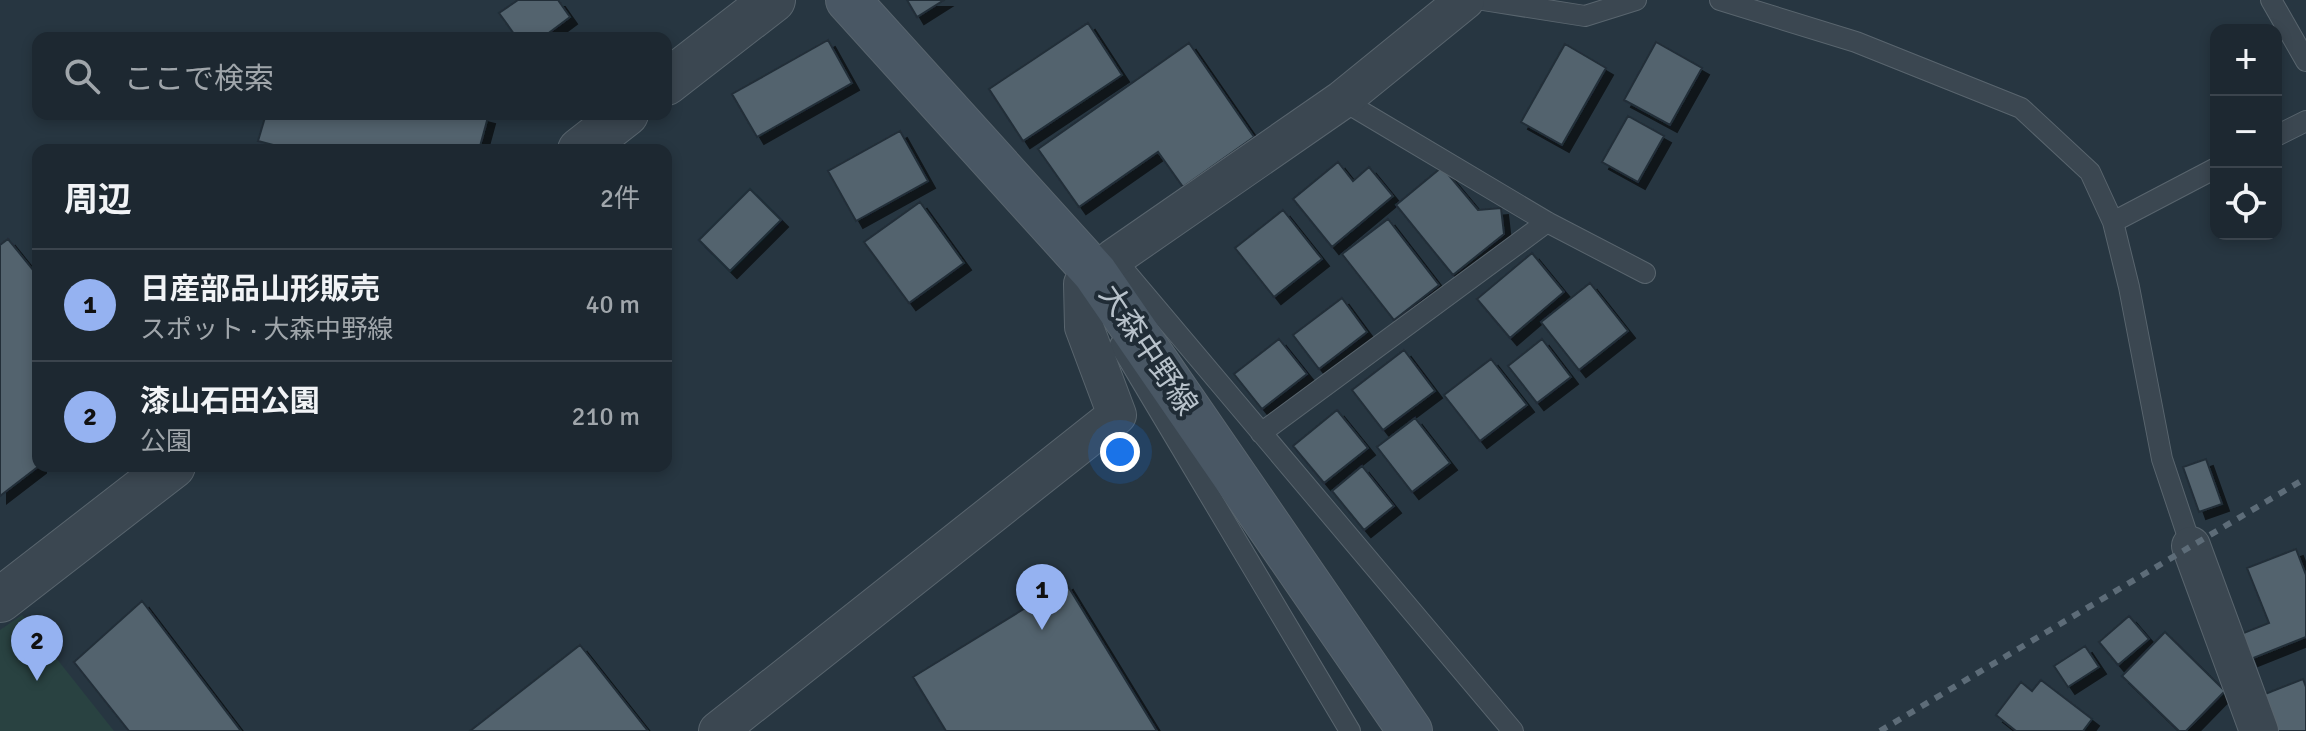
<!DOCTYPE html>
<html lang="ja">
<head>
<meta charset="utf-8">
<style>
	:root { --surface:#1d2831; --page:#2a343d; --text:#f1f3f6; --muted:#a0a6ab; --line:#3b444d; --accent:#95b2f1 }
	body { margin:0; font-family:Signika,"Noto Sans JP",sans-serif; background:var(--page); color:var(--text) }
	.controls { position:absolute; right:24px; top:24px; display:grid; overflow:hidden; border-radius:16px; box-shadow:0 4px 12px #0003 }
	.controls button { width:72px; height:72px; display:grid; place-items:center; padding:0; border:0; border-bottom:2px solid var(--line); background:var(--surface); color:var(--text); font:40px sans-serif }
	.you { position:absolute; left:1120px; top:452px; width:28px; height:28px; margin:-20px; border:6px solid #fff; border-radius:50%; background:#1a73e8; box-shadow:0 0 0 12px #1a73e833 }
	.badge { display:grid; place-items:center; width:52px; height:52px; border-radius:50%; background:var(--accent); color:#111; font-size:26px; font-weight:700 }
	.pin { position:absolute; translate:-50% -66px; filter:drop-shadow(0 2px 4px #0008) }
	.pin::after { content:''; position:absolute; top:42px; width:28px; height:24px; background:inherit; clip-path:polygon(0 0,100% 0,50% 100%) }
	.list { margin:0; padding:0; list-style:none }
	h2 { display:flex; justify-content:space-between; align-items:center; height:104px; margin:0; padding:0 32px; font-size:34px }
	h2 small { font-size:26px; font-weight:400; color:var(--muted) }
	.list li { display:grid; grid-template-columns:52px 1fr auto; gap:24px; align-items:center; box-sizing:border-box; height:112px; padding:0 32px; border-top:2px solid var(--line) }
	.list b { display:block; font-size:30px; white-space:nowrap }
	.list p { margin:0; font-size:26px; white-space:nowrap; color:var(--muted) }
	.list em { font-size:26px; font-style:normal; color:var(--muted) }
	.icon { flex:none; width:44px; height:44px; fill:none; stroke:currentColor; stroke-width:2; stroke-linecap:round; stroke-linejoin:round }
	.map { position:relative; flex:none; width:2306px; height:731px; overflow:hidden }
	.search { position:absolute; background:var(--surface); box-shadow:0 4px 12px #0003; left:32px; top:32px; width:640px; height:88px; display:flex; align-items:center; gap:20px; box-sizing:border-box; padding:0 28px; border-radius:16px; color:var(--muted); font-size:30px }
	.panel { position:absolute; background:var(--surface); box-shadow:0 4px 12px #0003; left:32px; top:144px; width:640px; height:328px; border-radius:16px }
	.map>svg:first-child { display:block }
</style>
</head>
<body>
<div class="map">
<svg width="2306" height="731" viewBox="0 0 2306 731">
	<defs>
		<filter id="shadow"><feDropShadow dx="7" dy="7" stdDeviation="0" flood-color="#0009"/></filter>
	</defs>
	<rect width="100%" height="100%" fill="#273641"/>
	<path fill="#294241" d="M22 615 114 731H0V630Z"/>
	<path fill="#52636e" stroke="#222e38" stroke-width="2" filter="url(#shadow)" d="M518 0H558L570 17 542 38H517L499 13Z
		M907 0H944L917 17Z
		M1088 23 1122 75 1023 141 989 89Z
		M828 40 852 83 757 137 732 94Z
		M1656 42 1702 68 1670 125 1624 100Z
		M1189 43 1254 137 1183 187 1158 152 1079 207 1038 149Z
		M1565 44 1606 68 1562 145 1521 122Z
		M266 114H476L488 117 479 150H292L258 141Z
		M1628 116 1664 136 1638 182 1602 162Z
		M900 131 928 181 856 221 828 171Z
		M1338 162 1353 181 1369 167 1393 196 1332 247 1293 199Z
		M1442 167 1478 210 1501 208 1504 234 1453 275 1396 205Z
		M750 189 781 220 730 271 699 240Z
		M920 202 964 263 909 303 864 242Z
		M1283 210 1322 259 1274 297 1235 248Z
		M1388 219 1439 285 1394 320 1342 254Z
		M8 239 38 276 39 466 0 496V245Z
		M1532 253 1564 292 1510 338 1477 299Z
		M1590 283 1628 331 1579 370 1541 322Z
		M1342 298 1367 332 1319 369 1293 335Z
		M1279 339 1307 374 1262 409 1234 374Z
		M1542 339 1571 377 1537 403 1508 366Z
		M1404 350 1435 391 1383 430 1352 390Z
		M1491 359 1527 405 1480 441 1444 395Z
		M1337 410 1368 448 1324 483 1293 446Z
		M1415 418 1450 463 1412 492 1377 447Z
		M2206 459 2222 504 2199 512 2183 467Z
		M1362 466 1394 506 1364 530 1332 491Z
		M2296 549 2306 575V637L2251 659 2241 634 2269 623 2247 568Z
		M1066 583 1157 731H946L913 677Z
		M142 601 241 731H129L74 662Z
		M2129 616 2149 639 2118 665 2099 642Z
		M2165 632 2225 691 2186 731H2179L2122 676Z
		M580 645 648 731H470Z
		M2085 646 2099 667 2068 687 2054 666Z
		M2303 679 2306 687V731H2274L2260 696Z
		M2041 680 2092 719 2083 731H2016L1996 715 2021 682 2032 691Z"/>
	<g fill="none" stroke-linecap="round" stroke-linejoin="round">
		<g stroke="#59656e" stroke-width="22">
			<path id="service" d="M1483 0 1585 16 1636 0
				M1720 0 1856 42 2021 108 2090 172 2113 222 2129 287 2162 459 2191 546
				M2271 0 2306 61
				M1342 100 1547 222 1645 273
				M2276 136 2306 121
				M2113 222 2216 168
				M1114 258 1513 731
				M1120 345 1350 731
				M1261 433 1547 222"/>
		</g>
		<g stroke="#59656e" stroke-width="40">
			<path id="minor" d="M2191 546 2259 731
				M718 731 1117 415 1084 327 1083 284 1114 258 1342 100 1465 0"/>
		</g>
		<g stroke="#59656e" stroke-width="46">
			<path id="tertiary" d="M666 83 773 0
				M580 150 626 114
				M0 600 173 466"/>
		</g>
		<g stroke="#59656e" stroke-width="46">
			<path id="secondary" d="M848 0 1095 273 1410 731"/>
		</g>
		<use href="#service" stroke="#3b4751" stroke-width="20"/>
		<use href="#minor" stroke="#3b4751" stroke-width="38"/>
		<use href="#tertiary" stroke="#3b4751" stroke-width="44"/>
		<use href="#secondary" stroke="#495764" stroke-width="44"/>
		<path stroke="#5d6c78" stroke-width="6" stroke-dasharray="8 8" stroke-linecap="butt" d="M1880 731 2306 478"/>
	</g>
	<g text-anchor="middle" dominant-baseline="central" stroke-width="8" stroke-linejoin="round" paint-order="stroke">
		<g font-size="30" fill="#b8c2cb" stroke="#202c36">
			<text transform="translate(1148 350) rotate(56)">大森中野線</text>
		</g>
	</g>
</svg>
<div class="controls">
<button>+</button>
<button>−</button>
<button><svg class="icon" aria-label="locate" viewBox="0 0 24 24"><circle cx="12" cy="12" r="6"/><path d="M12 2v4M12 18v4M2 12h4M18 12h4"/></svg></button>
</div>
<div class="you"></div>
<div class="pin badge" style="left:1042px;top:630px">1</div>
<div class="pin badge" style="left:37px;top:681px">2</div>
<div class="search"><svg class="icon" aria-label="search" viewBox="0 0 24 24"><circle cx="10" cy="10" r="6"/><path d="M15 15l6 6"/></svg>ここで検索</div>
<section class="panel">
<h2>周辺<small>2件</small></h2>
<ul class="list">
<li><span class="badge">1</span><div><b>日産部品山形販売</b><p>スポット · 大森中野線</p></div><em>40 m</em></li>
<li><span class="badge">2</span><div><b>漆山石田公園</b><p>公園</p></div><em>210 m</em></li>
</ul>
</section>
</div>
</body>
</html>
